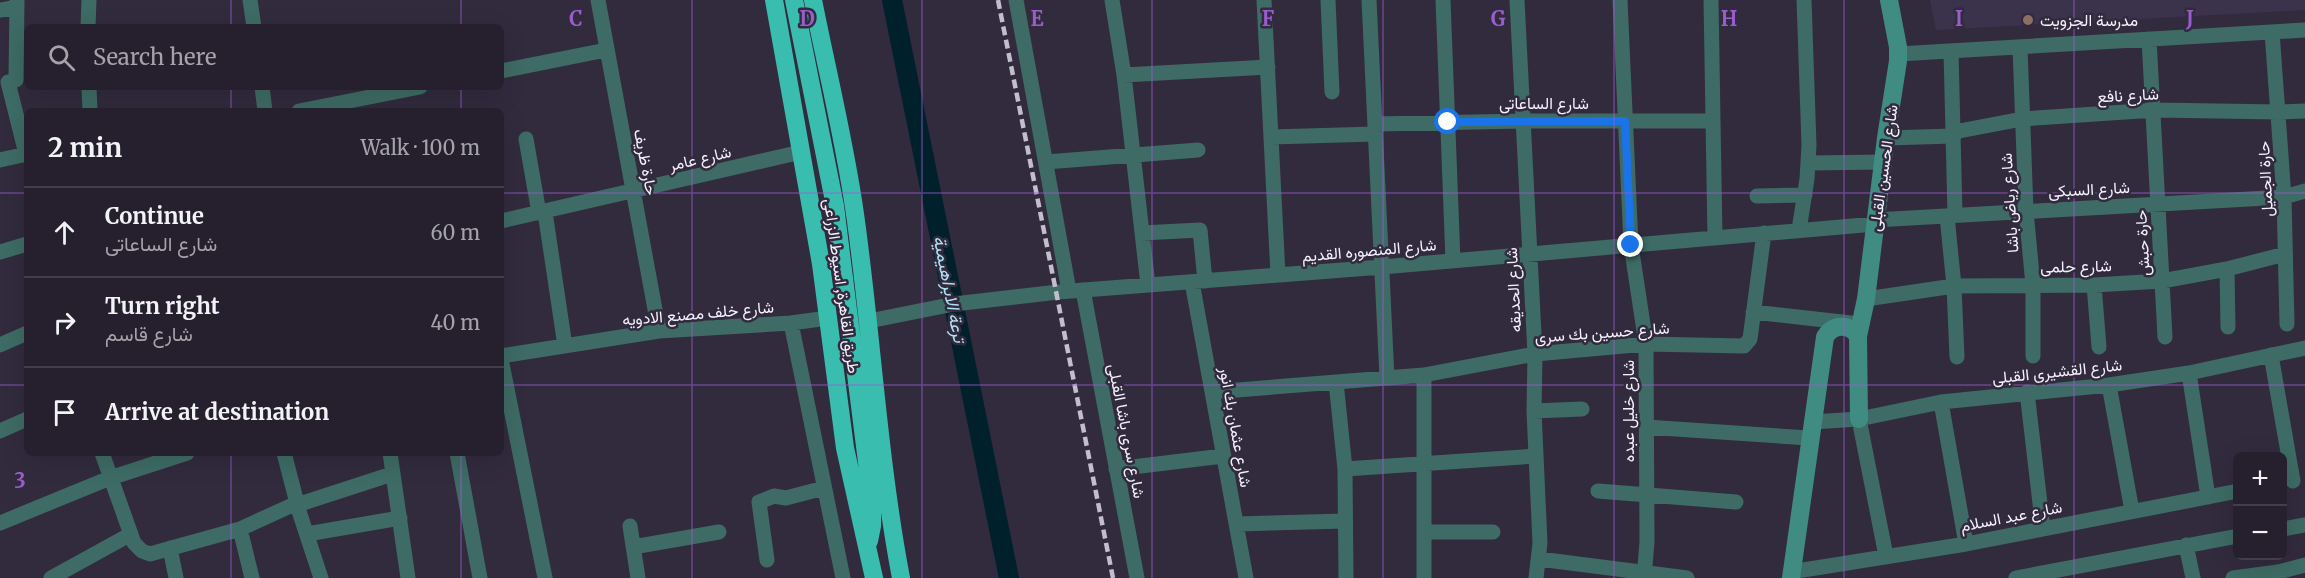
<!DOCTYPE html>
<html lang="en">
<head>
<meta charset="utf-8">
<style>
	:root { --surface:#26202e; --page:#2e2836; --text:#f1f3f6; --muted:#a4a3aa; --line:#423e4a }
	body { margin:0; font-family:Merriweather,Vazirmatn,serif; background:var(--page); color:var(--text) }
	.controls { position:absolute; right:18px; bottom:18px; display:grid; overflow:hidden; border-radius:9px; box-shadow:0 6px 24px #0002 }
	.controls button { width:54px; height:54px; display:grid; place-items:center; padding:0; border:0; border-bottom:2px solid var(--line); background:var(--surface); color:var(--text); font:30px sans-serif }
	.stop { position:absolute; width:18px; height:18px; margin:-14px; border:4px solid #1a73e8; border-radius:50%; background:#fff }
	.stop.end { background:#1a73e8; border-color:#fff; box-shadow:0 2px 6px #0008 }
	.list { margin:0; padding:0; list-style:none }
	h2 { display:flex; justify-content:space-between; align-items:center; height:78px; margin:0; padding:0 24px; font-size:26px }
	h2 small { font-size:20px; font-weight:400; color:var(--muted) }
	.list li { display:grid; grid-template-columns:39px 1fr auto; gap:18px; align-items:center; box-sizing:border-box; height:90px; padding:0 24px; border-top:2px solid var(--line) }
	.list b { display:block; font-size:22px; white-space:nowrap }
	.list p { margin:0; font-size:20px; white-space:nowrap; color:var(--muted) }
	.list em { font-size:20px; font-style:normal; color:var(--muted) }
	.icon { flex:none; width:33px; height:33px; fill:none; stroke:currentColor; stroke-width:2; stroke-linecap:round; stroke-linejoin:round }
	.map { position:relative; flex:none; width:2305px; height:578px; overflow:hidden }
	.search { position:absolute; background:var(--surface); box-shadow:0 6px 24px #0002; left:24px; top:24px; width:480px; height:66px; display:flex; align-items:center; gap:15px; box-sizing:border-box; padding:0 21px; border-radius:9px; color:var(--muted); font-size:22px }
	.panel { position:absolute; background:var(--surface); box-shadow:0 6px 24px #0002; left:24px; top:108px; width:480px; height:348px; border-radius:9px }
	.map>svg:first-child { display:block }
</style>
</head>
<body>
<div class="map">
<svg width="2305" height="578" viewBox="0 0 2305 578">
	<rect width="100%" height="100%" fill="#322b3e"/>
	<path fill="#3b324b" d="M1930 0H2305V10L1936 30Z"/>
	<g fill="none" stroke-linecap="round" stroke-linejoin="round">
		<path stroke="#00202c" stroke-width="20" d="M892 0 1009 578"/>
		<path stroke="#3e6b65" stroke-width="15" d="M250 0 254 27
			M598 0 659 331
			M1016 0 1069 291
			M1112 0 1124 75 1148 285
			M1264 0 1278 275
			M1328 0 1332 92
			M1369 0 1387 378
			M1443 0 1453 261
			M1517 0 1535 354 1534 411 1540 543 1536 578
			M1620 0 1631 245 1646 344 1647 542 1644 578
			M1711 0 1715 238
			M0 10 17 7
			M88 27 89 0
			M2272 32 2284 197 2287 324
			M2149 39 2165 337
			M2020 47 2026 211 2033 285V356
			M1951 51 1955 215
			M1898 54 2305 30
			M501 71 606 50
			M1124 75 1268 67
			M16 80 17 0
			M8 82 26 154
			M89 87 90 111
			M262 87 265 111
			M299 111 420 87
			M1375 124 1523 121H1713
			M1954 132 2022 119 2155 110 2279 112 2305 111
			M1271 137 1375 134
			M1886 138 1954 136
			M526 139 539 213
			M0 160 27 154
			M1046 162 1198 150
			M1809 163 1883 162
			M1757 196 1805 195
			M545 212 565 346
			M1947 216 1954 286 1957 357
			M1875 220 2284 197 2305 191
			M501 221 801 152
			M1799 230 1807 179 1809 145 1804 0
			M1142 233 1200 230 1205 281
			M0 252 27 244
			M2227 269 2228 327
			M1192 282 1246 578
			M2094 285 2099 347
			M1083 290 1137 578
			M1866 299 1954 286 2094 285 2162 281 2227 269 2285 254
			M1753 312 1851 323
			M869 321 954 304 1058 292 1382 267 1875 224
			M791 323 843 578
			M0 345 27 333
			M2271 355 2293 481
			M501 356 659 331 791 323 828 318
			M501 359 545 578
			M2189 373 2208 497
			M1336 382 1345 469 1346 578
			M2109 385 2132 511
			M1212 392 1424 375 1535 354 1646 344 1744 346 1750 339 1764 233
			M2027 392 2043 529
			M1941 402 1966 544
			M1534 411 1582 409
			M1859 419 1886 556
			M1812 422 1859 419 1941 402 2109 385 2189 373 2305 348
			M1646 427 1809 438
			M0 431 27 419
			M102 453 134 543 142 551 150 554 240 529 297 503V505L392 474
			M284 453 297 503
			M390 453 408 578
			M457 453 480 578
			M1116 469 1223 456
			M1345 469 1536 456
			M1598 491 1736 502
			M297 505 321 578
			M0 523 110 478 187 453
			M1236 524 1345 521
			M630 526 638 578
			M240 529 252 578
			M2282 529 2305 525
			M1424 532H1493
			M307 534 400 518
			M2186 545 2193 578
			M633 547 719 532
			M170 548 176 578
			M1539 559 1687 578
			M767 560 759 502 774 496 786 498 824 488
			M1791 572 1966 544 2238 491
			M51 578 131 534
			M1424 578V375
			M2016 578 2238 536
			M2233 578 2278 572 2305 565"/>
		<path stroke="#408c83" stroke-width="18" d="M1858 336 1866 299 1886 138 1898 61V47L1889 0
			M1791 578 1825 337C1833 324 1849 323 1858 336L1859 419"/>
		<path stroke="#39bdaf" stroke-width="18" d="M774 0 821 264 845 448 874 578
			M794 0 835 206 872 502V526L869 541
			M813 0C827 71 845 142 855 214 872 335 878 457 901 578"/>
		<path stroke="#c2becc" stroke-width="4.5" stroke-dasharray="9 4.5" stroke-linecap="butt" d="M998 0 1113 578"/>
	</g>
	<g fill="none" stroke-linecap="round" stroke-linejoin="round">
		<path stroke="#1a73e8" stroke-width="8" d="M1448 122 1625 121 1631 245"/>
	</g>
	<path fill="none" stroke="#995dce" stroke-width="1.5" stroke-opacity="0.55" d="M231 0V27M461 0V27M692 0V578M922 0V578M1152 0V578M1383 0V578M1614 0V578M1844 0V578M2074 0V578M231 87V111M461 87V111M0 193H27M501 193H2305M0 385H27M501 385H2305M231 453V578M461 453V578"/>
	<circle fill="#8d6e63" stroke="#322b3e" stroke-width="2" cx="2028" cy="20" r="6"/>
	<g text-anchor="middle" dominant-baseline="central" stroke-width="5" stroke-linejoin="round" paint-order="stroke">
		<g font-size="16" fill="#f4f0fd" stroke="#322b3e" text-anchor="start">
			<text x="2040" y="20">مدرسة الجزويت</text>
		</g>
		<g font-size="16" fill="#f4f0fd" stroke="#322b3e">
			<text transform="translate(2128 95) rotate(-3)">شارع نافع</text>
			<text x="1544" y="103">شارع الساعاتى</text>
			<text transform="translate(700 158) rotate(-13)">شارع عامر</text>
			<text transform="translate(646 162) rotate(79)">حارة ظريف</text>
			<text transform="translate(1883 168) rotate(-82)">شارع الحسين القبلى</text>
			<text transform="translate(2265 179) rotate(-93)">حارة الجميل</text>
			<text transform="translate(2089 189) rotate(-3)">شارع السبكى</text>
			<text transform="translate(2009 203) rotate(-94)">شارع رياض باشا</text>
			<text transform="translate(2142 243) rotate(-93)">حارة حبش</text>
			<text transform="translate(1369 250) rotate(-5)">شارع المنصوره القديم</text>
			<text transform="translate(2076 266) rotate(-1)">شارع حلمى</text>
			<text transform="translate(842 286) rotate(82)">طريق القاهرة, اسيوط الزراعى</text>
			<text transform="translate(1513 290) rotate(-93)">شارع الحديقه</text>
			<text transform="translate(698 313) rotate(-5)">شارع خلف مصنع الادويه</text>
			<text transform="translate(1602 332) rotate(-4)">شارع حسين بك سرى</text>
			<text transform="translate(2057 371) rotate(-6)">شارع القشيرى القبلى</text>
			<text transform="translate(1628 411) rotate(-90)">شارع خليل عبده</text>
			<text transform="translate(1236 427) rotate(80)">شارع عثمان بك انور</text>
			<text transform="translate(1127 431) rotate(79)">شارع سرى باشا القبلى</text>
			<text transform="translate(2011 516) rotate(-11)">شارع عبد السلام</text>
		</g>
		<g font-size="18" font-style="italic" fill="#afdef3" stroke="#322b3e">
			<text transform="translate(950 289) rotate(79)">ترعة الابراهيمية</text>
		</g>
	</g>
	<g font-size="20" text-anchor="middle" font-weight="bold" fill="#995dce" stroke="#322b3e" stroke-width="5" stroke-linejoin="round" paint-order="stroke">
		<text x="576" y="26">C</text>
		<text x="807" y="26">D</text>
		<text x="1037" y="26">E</text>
		<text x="1268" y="26">F</text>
		<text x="1498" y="26">G</text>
		<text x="1729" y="26">H</text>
		<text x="1959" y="26">I</text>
		<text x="2190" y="26">J</text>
		<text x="20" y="488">3</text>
	</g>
</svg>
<div class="controls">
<button>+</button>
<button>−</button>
</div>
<div class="stop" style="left:1448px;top:122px"></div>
<div class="stop end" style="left:1631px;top:245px"></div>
<div class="search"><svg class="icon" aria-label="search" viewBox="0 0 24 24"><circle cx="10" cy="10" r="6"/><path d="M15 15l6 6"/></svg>Search here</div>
<section class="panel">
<h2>2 min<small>Walk · 100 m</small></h2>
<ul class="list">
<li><svg class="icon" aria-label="ahead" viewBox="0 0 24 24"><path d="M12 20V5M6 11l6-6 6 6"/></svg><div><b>Continue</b><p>شارع الساعاتى</p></div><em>60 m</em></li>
<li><svg class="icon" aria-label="right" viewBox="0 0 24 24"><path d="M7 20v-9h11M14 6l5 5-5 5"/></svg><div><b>Turn right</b><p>شارع قاسم</p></div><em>40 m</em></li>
<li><svg class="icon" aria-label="arrive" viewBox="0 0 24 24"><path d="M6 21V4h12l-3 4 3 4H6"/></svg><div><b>Arrive at destination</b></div></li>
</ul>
</section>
</div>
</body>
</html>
